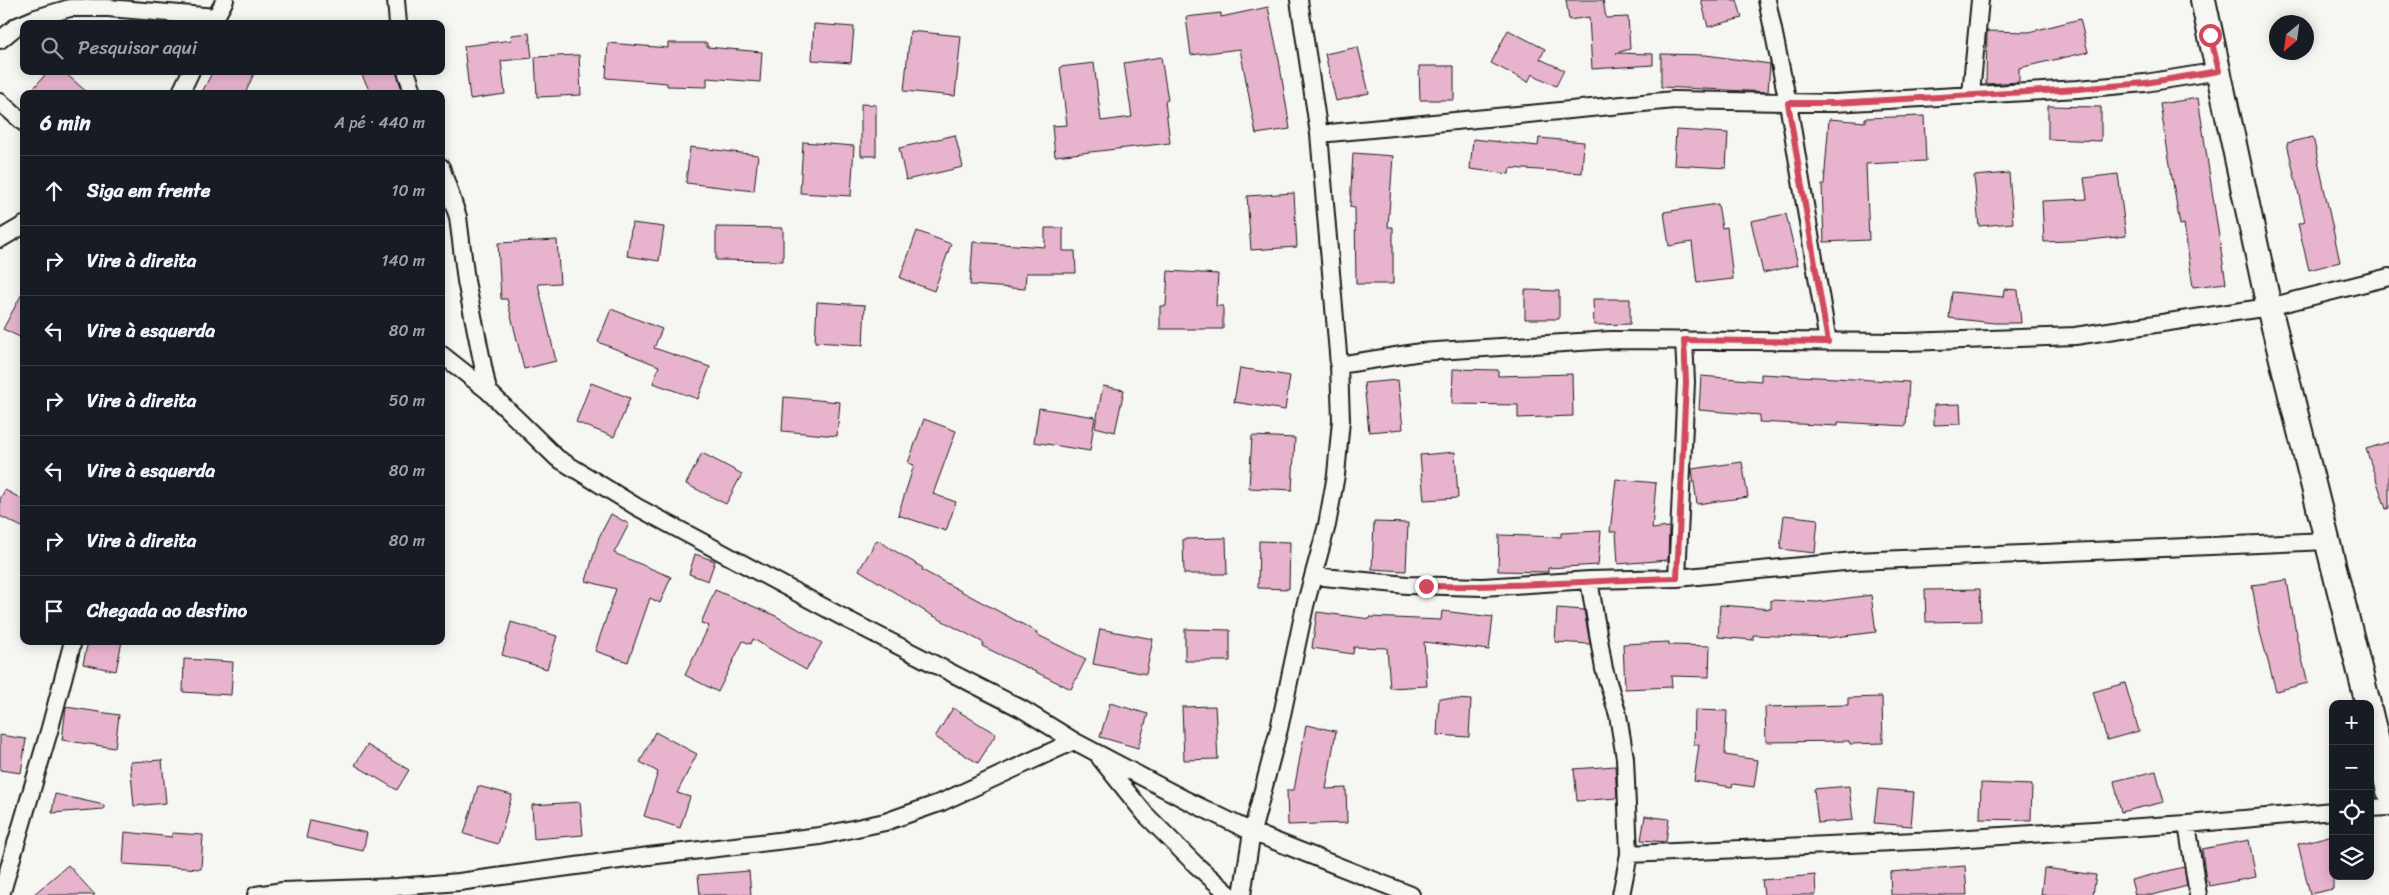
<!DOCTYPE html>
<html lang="pt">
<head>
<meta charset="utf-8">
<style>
	:root { --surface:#171b24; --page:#242831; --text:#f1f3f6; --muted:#9ea1a6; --line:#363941 }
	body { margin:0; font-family:Sriracha,sans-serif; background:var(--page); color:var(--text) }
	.controls { position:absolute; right:15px; bottom:15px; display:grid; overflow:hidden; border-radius:10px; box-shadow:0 2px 12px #0003 }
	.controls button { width:45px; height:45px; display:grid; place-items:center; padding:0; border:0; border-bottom:1px solid var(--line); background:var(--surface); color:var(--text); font:25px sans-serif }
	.compass { position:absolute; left:2269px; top:15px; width:45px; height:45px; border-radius:50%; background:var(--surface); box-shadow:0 2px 12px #0003; rotate:209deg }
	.stop { position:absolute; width:15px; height:15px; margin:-11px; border:4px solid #d1495b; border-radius:50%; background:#fff }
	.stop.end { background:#d1495b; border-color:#fff; box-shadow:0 1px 5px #0008 }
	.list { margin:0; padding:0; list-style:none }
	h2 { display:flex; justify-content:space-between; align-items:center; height:65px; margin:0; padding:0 20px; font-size:21px }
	h2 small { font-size:16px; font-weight:400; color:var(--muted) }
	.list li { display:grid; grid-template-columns:32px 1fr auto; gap:15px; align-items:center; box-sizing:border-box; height:70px; padding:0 20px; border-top:1px solid var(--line) }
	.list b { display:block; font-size:19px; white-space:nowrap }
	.list em { font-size:16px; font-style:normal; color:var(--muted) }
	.icon { flex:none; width:28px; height:28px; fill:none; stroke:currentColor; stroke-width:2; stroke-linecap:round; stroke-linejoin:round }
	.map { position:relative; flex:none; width:2389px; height:895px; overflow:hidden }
	.search { position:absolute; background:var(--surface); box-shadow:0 2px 12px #0003; left:20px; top:20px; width:425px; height:55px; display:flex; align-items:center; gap:12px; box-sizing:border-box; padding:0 18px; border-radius:10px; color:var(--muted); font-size:19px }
	.panel { position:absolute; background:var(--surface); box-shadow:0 2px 12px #0003; left:20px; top:90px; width:425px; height:555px; border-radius:10px }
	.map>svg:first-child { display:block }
</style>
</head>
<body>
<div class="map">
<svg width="2389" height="895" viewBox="0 0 2389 895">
	<rect width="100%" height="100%" fill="#f6f6f2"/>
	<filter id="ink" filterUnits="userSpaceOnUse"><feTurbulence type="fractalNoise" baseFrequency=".02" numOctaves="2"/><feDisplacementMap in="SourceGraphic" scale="10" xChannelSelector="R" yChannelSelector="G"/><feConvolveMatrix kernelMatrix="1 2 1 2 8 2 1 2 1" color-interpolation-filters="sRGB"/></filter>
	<g filter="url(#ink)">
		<path fill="#e8b3cd" stroke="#1c1c1c" d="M1566 0H1603L1606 18 1628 17 1630 49 1616 53 1653 54V65L1592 69 1589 17 1569 20Z
			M1701 0H1737L1742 18 1708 27Z
			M1268 7 1279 60 1290 129 1256 134 1240 49 1191 55 1186 17 1221 13V17Z
			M2080 19 2088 52 2019 68V82L1986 84 1987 31 2029 32Z
			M814 24 854 27 851 63 812 60Z
			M1508 30 1545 49 1540 59 1564 70 1556 86 1532 74 1528 82 1491 63Z
			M910 31 961 36 955 96 904 91Z
			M529 33 532 58 501 61 505 94 470 99 464 46 512 40 511 35Z
			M608 43 668 48V43H707V47L762 52 760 82 707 78V87L667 86V83L606 78Z
			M1358 47 1369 93 1336 101 1325 54Z
			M1661 54 1706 55 1770 64 1768 92 1661 87Z
			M579 55 581 95 537 97 535 57Z
			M1161 57 1168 100 1165 101 1170 143 1055 156 1052 126 1067 125 1060 67 1094 63 1101 121 1132 117 1124 63Z
			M1419 66H1454V100H1420Z
			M48 71H63L89 94H29Z
			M213 71H255L245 94H201Z
			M360 71H396L403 94H371Z
			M2198 98 2226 283 2193 287 2184 224 2180 225 2160 104Z
			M861 104 876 105V156H861Z
			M2048 106 2101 107V141L2048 139Z
			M1924 116 1926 161 1866 164 1869 240 1824 242 1822 185 1824 184 1829 119 1865 122V118Z
			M1676 130 1728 133 1726 168 1674 165Z
			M955 135 963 167 906 180 899 148Z
			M2313 137 2340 262 2309 270 2298 224 2305 222 2287 143Z
			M1539 138 1584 142 1582 173 1510 168 1509 174 1470 169 1473 139 1538 146Z
			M803 142 854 146 851 196 800 193Z
			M690 147 758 155 754 191 686 183Z
			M1353 153 1393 156 1388 227H1393V284H1356L1355 208 1350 207Z
			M2009 173 2013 223 1979 226 1974 176Z
			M2118 174 2126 236 2090 240 2044 242 2042 201 2087 199 2084 178Z
			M1294 193 1297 247 1251 250 1247 196Z
			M1718 204 1722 228 1727 227 1733 279 1697 283 1692 242 1669 246 1664 212Z
			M1786 214 1798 265 1763 273 1751 221Z
			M632 223 664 227 659 261 627 256Z
			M716 227 783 228V261L716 260Z
			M1045 228H1063V251H1075L1076 273H1026L1025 289 970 285 973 242 1045 247Z
			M917 231 951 244 934 291 900 278Z
			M557 240 560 283 538 284 556 361 524 369 507 299H501L498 243Z
			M1168 271 1218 274 1216 306H1223V329H1160V306H1166Z
			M2004 289 2018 290 2021 323H1994L1949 318 1952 292 2003 297Z
			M24 290V339L3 329Z
			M1525 290 1559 291V319H1525Z
			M1593 299H1630V324L1594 325Z
			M817 302 865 305 863 345 815 342Z
			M611 309 662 329 654 348 710 367 698 399 653 383 659 366 598 342Z
			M1240 368 1290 376 1285 410 1234 402Z
			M1453 369 1498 370V376L1572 374 1573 416 1518 418V405L1452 404Z
			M1761 374 1909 382 1906 426 1838 422V426L1759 422 1760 415 1699 410 1701 376 1761 381Z
			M1398 380 1403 429 1369 432 1364 383Z
			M591 383 630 398 614 437 576 422Z
			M1103 386 1124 390 1115 432 1095 427Z
			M784 397 840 402 837 436 782 431Z
			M1960 404 1961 424 1934 425V405Z
			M1039 408 1095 417 1090 451 1034 442Z
			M924 419 956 431 933 494 956 502 946 531 898 515 914 465 908 463Z
			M1252 436 1295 438 1292 490 1249 488Z
			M2389 442V508L2386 509 2366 449Z
			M1455 452 1458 498 1424 500 1420 455Z
			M702 453 742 474 726 504 686 484Z
			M1742 462 1748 497 1697 504 1692 469Z
			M1616 479 1656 483 1652 529 1669 527 1668 560 1618 564 1616 532H1610Z
			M5 490 24 500V528L0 516V499Z
			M611 514 629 524 614 553 671 577 660 603 650 598 628 662 595 651 616 589 586 581 599 537Z
			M1784 515 1818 519 1815 553 1780 549Z
			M1374 522 1408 523 1406 571 1372 569Z
			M1601 531 1598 565 1548 568V572L1498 571 1499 535 1561 537V533Z
			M1226 538 1227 574H1184L1183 539Z
			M877 540 923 568 922 570 1037 632 1036 634 1086 659 1071 689 982 646 984 643 926 612 859 570Z
			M1259 541 1290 542 1289 589 1258 588Z
			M695 554 715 561 708 581 689 574Z
			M2287 580 2297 639 2308 683 2276 691 2260 632 2252 585Z
			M1980 589 1981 621 1926 622 1925 590Z
			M715 590 776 616 822 643 806 670 753 639 751 644 743 641 718 692 685 675 709 626 701 623Z
			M1871 595 1876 632 1827 638 1753 635V640L1718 637 1720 605 1771 609V600L1818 602Z
			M1557 608 1584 610 1590 644 1555 642Z
			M1442 611 1493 617 1489 650 1424 642 1427 686 1390 688 1387 648 1354 647 1353 654 1312 648 1317 612 1370 619V617L1441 620Z
			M511 622 557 636 547 669 502 655Z
			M1100 629 1153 639 1146 674 1093 664Z
			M1185 629 1230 630V661H1185Z
			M88 641H122L116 671 83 664Z
			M1669 642V645L1710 646 1709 677 1671 676 1672 687 1625 689 1623 644Z
			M184 659 233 662 231 695 183 692Z
			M2125 683 2139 731 2107 740 2093 692Z
			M1882 697 1883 743 1850 744 1849 741 1766 742 1765 707 1848 705V698Z
			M1439 698 1471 700 1469 737 1437 735Z
			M1110 703 1148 714 1138 748 1100 737Z
			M1215 706 1218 759 1184 760 1182 707Z
			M66 707 119 715 115 748 62 740Z
			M953 708 996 734 978 763 935 737Z
			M1695 710 1727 711 1725 755 1758 760 1754 787 1733 784 1732 787 1694 781 1699 745H1694Z
			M1306 725 1336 731 1326 789 1346 788 1347 823 1288 825 1287 790H1294Z
			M655 732 697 754 677 793 690 797 680 828 644 816 658 772 640 762Z
			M0 735 26 739 21 773 0 770Z
			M367 745 409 770 397 790 355 765Z
			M162 760 166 803 134 806 130 762Z
			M1615 766 1617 798 1577 801 1574 769Z
			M2156 771 2164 802 2121 812 2114 781Z
			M1981 783 2032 785 2031 820 1980 819Z
			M478 786 512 795 498 844 464 834Z
			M1849 786 1853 820 1818 823 1814 789Z
			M1878 789 1914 792 1911 826 1874 823Z
			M55 794 104 805V809L52 813Z
			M580 802 583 835 534 839 532 805Z
			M1645 816 1669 819 1666 842 1641 840Z
			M310 820 367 833 363 851 306 838Z
			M125 832 172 837V833L203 835 201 869 123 864Z
			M2333 835V889L2310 894 2298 844Z
			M2249 840 2256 877 2209 886 2208 881H2206L2202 849Z
			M68 865 95 895H33Z
			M1965 866 1967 895H1891L1890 872Z
			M2184 867 2187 886 2153 895H2135L2131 880Z
			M2044 868 2096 875 2093 895H2041Z
			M749 871 751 895H700L698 875Z
			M1815 875 1816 895H1764L1762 880Z"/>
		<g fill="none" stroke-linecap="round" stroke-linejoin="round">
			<g stroke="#1c1c1c" stroke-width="20">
				<path id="minor" d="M396 0 398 24
					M1767 0 1788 103 1828 342
					M212 24 225 0
					M0 40 17 26 36 18 70 8H108L216 17
					M406 71 414 94
					M180 94 191 71
					M1971 94 1980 0
					M0 102 24 123
					M1319 134 1674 100 1834 103 2078 89 2145 83 2219 71
					M441 167 458 217 466 281 488 391
					M0 239 24 225
					M441 354 488 391 557 458 637 507 848 620 1022 709 1074 741 1186 800 1252 832 1411 895
					M1339 365 1421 352 1611 340 1907 342 2075 336 2269 307 2389 277
					M1313 576 1407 585 1483 587 1589 580 1677 578 1854 561 2329 541
					M1677 578 1686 382 1684 340
					M1589 580 1604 669 1618 715 1625 758 1629 854
					M1100 758 1145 814 1196 865 1230 895
					M2370 808 2389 807
					M2187 824 2198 895
					M1 895 50 728 73 641
					M256 895 283 891 397 887 459 882 649 856 820 836 885 822 942 802 1074 741
					M1242 895 1252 832 1279 729 1305 606 1327 525 1336 475 1341 420 1339 365 1319 134 1299 0
					M1621 895 1629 854 1938 840 2187 824 2333 811"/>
			</g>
			<g stroke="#1c1c1c" stroke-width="28">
				<path id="secondary" d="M2203 0 2269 307 2368 704
					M2370 713 2389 791"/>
			</g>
			<use href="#minor" stroke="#f6f6f2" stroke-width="16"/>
			<use href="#secondary" stroke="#f6f6f2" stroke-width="24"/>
		</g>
	</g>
	<g fill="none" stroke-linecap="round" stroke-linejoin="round" filter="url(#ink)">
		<path stroke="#d1495b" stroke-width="6" d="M1426 586C1510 588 1593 580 1677 578L1686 382 1684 340 1828 342 1788 103H1834L2078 89 2145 83 2219 71 2210 35"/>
	</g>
</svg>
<div class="controls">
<button>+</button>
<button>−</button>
<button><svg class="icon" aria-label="locate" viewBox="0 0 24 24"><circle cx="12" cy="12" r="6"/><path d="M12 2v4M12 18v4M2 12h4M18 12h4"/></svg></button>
<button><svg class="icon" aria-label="layers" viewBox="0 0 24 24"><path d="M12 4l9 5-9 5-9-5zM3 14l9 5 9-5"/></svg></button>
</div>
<svg class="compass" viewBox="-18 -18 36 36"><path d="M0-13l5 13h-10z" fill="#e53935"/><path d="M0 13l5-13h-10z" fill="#9ea1a6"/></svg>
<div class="stop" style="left:2210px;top:35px"></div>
<div class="stop end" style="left:1426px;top:586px"></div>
<div class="search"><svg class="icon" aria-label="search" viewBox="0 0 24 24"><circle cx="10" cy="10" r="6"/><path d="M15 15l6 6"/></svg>Pesquisar aqui</div>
<section class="panel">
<h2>6 min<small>A pé · 440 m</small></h2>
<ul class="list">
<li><svg class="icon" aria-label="ahead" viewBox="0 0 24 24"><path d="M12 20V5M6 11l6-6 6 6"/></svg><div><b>Siga em frente</b></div><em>10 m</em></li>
<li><svg class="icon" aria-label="right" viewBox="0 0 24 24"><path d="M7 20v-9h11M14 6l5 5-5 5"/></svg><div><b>Vire à direita</b></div><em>140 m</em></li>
<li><svg class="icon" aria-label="left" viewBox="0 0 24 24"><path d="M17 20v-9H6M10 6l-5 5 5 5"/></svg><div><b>Vire à esquerda</b></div><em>80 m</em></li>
<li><svg class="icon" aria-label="right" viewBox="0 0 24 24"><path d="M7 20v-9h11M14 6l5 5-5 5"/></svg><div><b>Vire à direita</b></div><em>50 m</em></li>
<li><svg class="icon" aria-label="left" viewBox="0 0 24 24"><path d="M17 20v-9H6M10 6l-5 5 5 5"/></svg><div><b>Vire à esquerda</b></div><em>80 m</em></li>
<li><svg class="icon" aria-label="right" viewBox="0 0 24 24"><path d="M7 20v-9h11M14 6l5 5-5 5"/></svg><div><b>Vire à direita</b></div><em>80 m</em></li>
<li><svg class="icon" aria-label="arrive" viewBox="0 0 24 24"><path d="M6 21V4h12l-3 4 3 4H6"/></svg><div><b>Chegada ao destino</b></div></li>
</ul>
</section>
</div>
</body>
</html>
